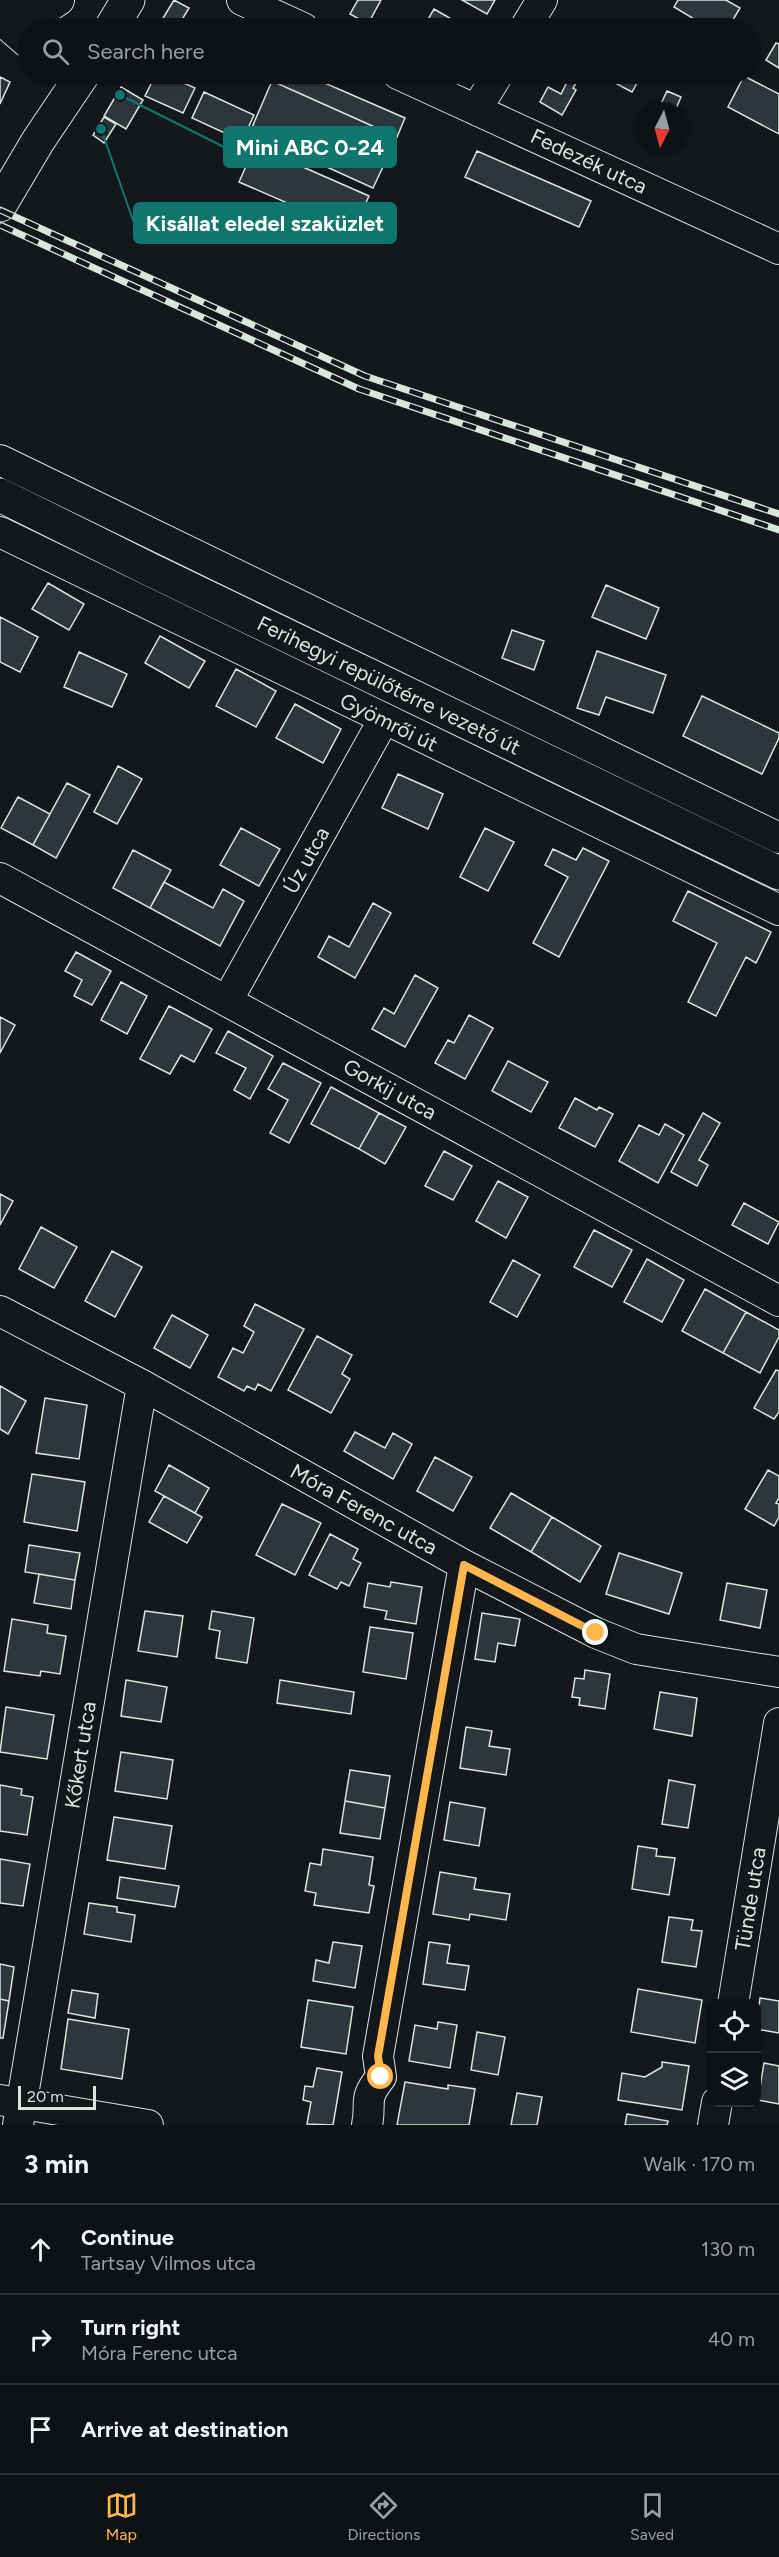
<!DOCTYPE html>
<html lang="en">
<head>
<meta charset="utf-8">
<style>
	:root { --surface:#0f1215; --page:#1d2022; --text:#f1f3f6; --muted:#9b9ea0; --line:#2f3234; --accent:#ffb74d }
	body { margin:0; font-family:Figtree,sans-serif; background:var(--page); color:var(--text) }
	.controls { position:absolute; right:18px; bottom:18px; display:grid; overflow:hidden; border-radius:12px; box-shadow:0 2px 4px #0004 }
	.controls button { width:54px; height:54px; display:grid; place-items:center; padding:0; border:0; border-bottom:2px solid var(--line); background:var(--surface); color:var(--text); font:30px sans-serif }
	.compass { position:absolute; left:635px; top:102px; width:54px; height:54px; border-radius:50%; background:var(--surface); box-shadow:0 2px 4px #0004; rotate:186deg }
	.scale { position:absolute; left:18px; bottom:15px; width:78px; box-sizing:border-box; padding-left:6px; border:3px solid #d8e6dc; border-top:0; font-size:16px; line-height:21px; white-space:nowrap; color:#d8e6dc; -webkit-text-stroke:4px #14181c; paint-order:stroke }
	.stop { position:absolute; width:18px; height:18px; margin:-14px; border:4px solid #ffb74d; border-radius:50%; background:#fff }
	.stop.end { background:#ffb74d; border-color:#fff; box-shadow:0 2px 6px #0008 }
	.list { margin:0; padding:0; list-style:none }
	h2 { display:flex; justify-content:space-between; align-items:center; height:78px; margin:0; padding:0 24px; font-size:26px }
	h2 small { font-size:20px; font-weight:400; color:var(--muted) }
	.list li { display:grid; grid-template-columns:39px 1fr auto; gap:18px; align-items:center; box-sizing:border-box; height:90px; padding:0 24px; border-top:2px solid var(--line) }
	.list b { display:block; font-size:22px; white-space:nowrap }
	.list p { margin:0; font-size:20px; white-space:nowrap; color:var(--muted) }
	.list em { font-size:20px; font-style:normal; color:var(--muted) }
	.icon { flex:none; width:33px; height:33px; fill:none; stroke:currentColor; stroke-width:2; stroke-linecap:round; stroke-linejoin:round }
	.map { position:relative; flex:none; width:779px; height:2125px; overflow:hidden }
	.search { position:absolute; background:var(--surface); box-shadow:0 2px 4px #0004; left:18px; right:18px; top:18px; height:66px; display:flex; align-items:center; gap:15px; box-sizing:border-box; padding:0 21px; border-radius:33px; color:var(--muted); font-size:22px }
	.sheet { height:348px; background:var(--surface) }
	nav { display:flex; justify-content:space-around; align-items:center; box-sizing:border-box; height:84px; border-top:2px solid var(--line); background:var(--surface); font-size:16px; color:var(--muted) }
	nav a { display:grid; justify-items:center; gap:3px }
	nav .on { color:var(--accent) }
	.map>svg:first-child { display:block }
</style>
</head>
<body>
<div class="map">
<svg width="779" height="2125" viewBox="0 0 779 2125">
	<rect width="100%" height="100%" fill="#14181c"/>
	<path fill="#2c363c" stroke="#d8e6dc" stroke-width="1.5" d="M174 0 189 8 177 28H157Z
		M358 0H381L368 24 350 14Z
		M462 0H495L487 14Z
		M678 0H726L740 8 728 28H709L674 7Z
		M434 9 467 28H423Z
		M776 43 779 44V68L766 60Z
		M156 74H163L195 88 183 113 145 96Z
		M276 74H304L405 118 397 137 272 81Z
		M547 74H582L573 88 576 90 562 115 540 102 548 87 561 94 566 84Z
		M598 74H637L641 76 632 92Z
		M744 76 779 94V134L728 107Z
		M0 77 10 82 0 104Z
		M272 81 397 137 373 188 250 132Z
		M121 87 143 100 126 129 104 116Z
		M667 91 681 97 675 111H650L653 105 659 108Z
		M204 92 254 115 242 141 192 118Z
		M104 117 116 124 104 143 93 135Z
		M255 146 369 196 356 225 336 216 333 223 239 182Z
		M477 151 591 201 579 227 465 177Z
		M48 583 84 604 69 630 32 609Z
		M606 585 659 608 646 639 592 617Z
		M0 617 38 637 20 672 0 662Z
		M512 630 544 641 534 670 502 658Z
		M160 636 205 661 189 688 145 663Z
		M597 651 666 675 653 713 606 697 599 715 577 708Z
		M79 652 127 674 112 707 64 687Z
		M236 669 276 691 256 727 216 706Z
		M702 696 779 733V738L762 774 683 736Z
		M295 704 341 729 323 763 276 738Z
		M118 766 142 779 117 824 94 812Z
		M398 774 443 794 428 829 382 808Z
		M67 783 90 795 56 858 33 845Z
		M18 797 50 814 33 845 1 828Z
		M241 828 280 849 259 886 220 865Z
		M485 828 514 842 488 891 460 877Z
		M583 848 609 861 559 957 533 943 568 877 545 865 553 849 576 860Z
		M133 850 171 870 150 908 113 888Z
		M164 882 213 908 223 889 244 901 220 946 150 908Z
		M688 891 771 932 756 963 746 957 716 1016 688 1002 717 943 673 921Z
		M373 903 391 913 355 978 318 957 329 936 349 947Z
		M76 952 111 971 92 1005 74 996 82 980 65 971Z
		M415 975 438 988 405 1047 372 1029 384 1008 394 1014Z
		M121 982 147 996 127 1034 101 1020Z
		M169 1006 212 1029 194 1062 181 1055 170 1074 140 1059Z
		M469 1015 493 1028 465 1079 435 1063 448 1040 454 1043Z
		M0 1017 15 1025 0 1053Z
		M228 1031 273 1056 250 1099 234 1090 246 1068 216 1053Z
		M508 1061 548 1082 531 1112 492 1091Z
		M283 1063 321 1083 289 1143 270 1133 288 1100 268 1089Z
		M331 1087 379 1113 359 1149 311 1124Z
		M575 1098 597 1110 599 1107 613 1114 595 1147 559 1128Z
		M379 1113 406 1127 385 1164 359 1149Z
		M703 1113 720 1123 699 1160 708 1165 697 1186 671 1172Z
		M665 1124 684 1135 658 1183 619 1161 639 1125 659 1135Z
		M444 1151 472 1166 453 1200 425 1186Z
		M498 1181 528 1197 506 1238 476 1221Z
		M0 1194 13 1201 0 1225Z
		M744 1203 779 1222 768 1244 732 1225Z
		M41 1227 77 1247 54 1288 19 1269Z
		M594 1230 632 1250 612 1287 574 1267Z
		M112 1251 142 1267 115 1317 85 1301Z
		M647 1259 684 1280 662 1322 624 1302Z
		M513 1260 540 1275 517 1317 490 1302Z
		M705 1289 746 1312 723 1353 682 1331Z
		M255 1304 304 1329 271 1391 258 1384 255 1390 247 1386 244 1391 218 1377 233 1348 243 1353 254 1332 244 1326Z
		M746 1312 779 1330V1337L760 1373 723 1353Z
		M172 1315 208 1335 190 1368 154 1348Z
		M317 1336 352 1355 342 1374 350 1379 331 1413 288 1390Z
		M776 1370 779 1371V1412L774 1419 754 1408Z
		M0 1386 26 1401 8 1434 0 1429Z
		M45 1398 87 1405 79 1459 36 1453Z
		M355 1432 385 1448 393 1433 412 1444 393 1479 344 1451Z
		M435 1457 472 1477 453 1511 417 1491Z
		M169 1465 209 1488 195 1513 155 1491Z
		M768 1470 779 1476V1498L776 1503 779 1504V1517L774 1526 745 1509Z
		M32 1474 85 1482 77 1531 24 1522Z
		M511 1493 552 1517 531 1552 490 1528Z
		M164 1496 202 1517 187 1543 149 1522Z
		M282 1504 321 1523 295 1575 256 1555Z
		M552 1517 601 1546 580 1582 531 1552Z
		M330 1534 358 1549 353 1559 361 1563 349 1586 341 1582 337 1589 309 1575Z
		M29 1545 80 1553 75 1580 25 1572Z
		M619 1553 682 1573 669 1614 606 1594Z
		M39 1574 75 1580 71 1609 34 1603Z
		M391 1582 422 1587 416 1624 385 1619 387 1611 364 1607 368 1583 390 1587Z
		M727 1583 767 1590 760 1628 720 1620Z
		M145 1611 183 1616 177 1657 138 1651Z
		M212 1611 254 1618 247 1663 216 1658 220 1631 209 1629Z
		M482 1613 520 1619 515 1646 498 1643 495 1662 475 1659Z
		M12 1619 48 1625 47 1633 66 1636 60 1674 41 1671 40 1676 4 1671Z
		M370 1627 413 1633 406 1679 363 1672Z
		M585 1670 610 1674 605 1709 579 1705 580 1698 572 1697 575 1678 584 1679Z
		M126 1680 167 1687 161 1722 121 1716Z
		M280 1680 354 1692 351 1714 277 1703Z
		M660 1692 697 1698 692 1736 654 1729Z
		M6 1707 54 1715 47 1759 0 1752Z
		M466 1727 492 1731 489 1746 510 1749 506 1775 460 1768Z
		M121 1752 173 1760 167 1799 115 1791Z
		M350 1770 390 1776 385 1808 345 1801Z
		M669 1780 695 1785 688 1828 662 1824Z
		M0 1785 22 1789 21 1795 33 1797 27 1835 0 1831Z
		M345 1801 385 1808 380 1839 340 1833Z
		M450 1802 485 1808 479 1846 444 1840Z
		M114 1817 172 1826 165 1869 107 1860Z
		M638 1846 657 1849 656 1856 675 1858 669 1895 632 1889Z
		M323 1849 373 1857 369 1885 374 1886 369 1913 314 1905 316 1893 305 1891 310 1863 321 1865Z
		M0 1859 30 1864 23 1906 0 1903Z
		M440 1872 476 1878 474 1889 510 1894 506 1920 470 1914 469 1920 433 1914Z
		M120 1877 179 1886 175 1907 117 1898Z
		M89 1903 117 1907V1912L135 1915 131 1942 84 1934Z
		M669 1917 693 1920 691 1930 702 1931 696 1967 662 1962Z
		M333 1942 362 1946 355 1988 313 1981 316 1960 329 1963Z
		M429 1942 450 1945 447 1963 469 1966 465 1990 423 1984Z
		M0 1964 14 1967 9 2001 0 1999Z
		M638 1989 702 2000 695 2043 631 2032Z
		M72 1990 98 1994 95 2018 68 2013Z
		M760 1998 779 2001V2033L756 2029Z
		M0 1999 9 2001 3 2038H0Z
		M308 2000 353 2007 346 2054 301 2047Z
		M68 2019 129 2029 122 2079 61 2069Z
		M438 2022 457 2025 450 2068 409 2061 415 2025 437 2029Z
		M477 2032 505 2037 498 2075 471 2070Z
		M662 2062 689 2066 682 2110 618 2100 622 2073 645 2077 662 2067Z
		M764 2063 779 2066V2104L758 2100Z
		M317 2068 342 2072 333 2125 307 2124 311 2102 303 2100 305 2086 313 2087Z
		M405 2082 448 2089V2085L475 2089 469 2125H397Z
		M517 2093 542 2097 537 2125H511Z
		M627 2114 668 2121 667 2125H625Z"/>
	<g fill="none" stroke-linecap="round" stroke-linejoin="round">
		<g stroke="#d8e6dc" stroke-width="32">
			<path id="minor" d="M242 0 303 28
				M0 9C18 15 44 12 59 0
				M0 19 28 43
				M525 28 542 0
				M398 74 779 249
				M476 110 498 74
				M0 460 779 838
				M0 532 779 910
				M0 878 779 1301
				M227 1001 384 719
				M0 1311 142 1385 464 1565 596 1633 636 1649 779 1672
				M733 2004 779 1723
				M0 2100 148 2125
				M18 2125 142 1385
				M367 2125C372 2101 362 2101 381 2077L378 2056 464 1565
				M713 2125 717 2102"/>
		</g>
		<g stroke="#d8e6dc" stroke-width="35">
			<path id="major" d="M111 28 128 0
				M0 205 38 141 83 74
				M0 495 151 570 779 873"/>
		</g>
		<use href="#minor" stroke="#14181c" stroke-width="30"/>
		<use href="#major" stroke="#14181c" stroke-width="33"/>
		<g stroke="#d8e6dc" stroke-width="7">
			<path id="rail" d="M0 210 365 376 779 514
				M0 225 359 389 779 530"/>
		</g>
		<use href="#rail" stroke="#14181c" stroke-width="4.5" stroke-dasharray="14" stroke-linecap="butt"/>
	</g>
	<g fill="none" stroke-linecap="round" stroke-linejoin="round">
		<path stroke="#ffb74d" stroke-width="8" d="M381 2077 378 2056 464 1565 596 1633"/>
	</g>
	<g text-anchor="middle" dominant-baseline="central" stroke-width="4.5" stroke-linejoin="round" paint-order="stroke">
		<g font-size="21" fill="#d8e6dc" stroke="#14181c">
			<text transform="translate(589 161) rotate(25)">Fedezék utca</text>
			<text transform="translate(389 685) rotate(26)">Ferihegyi repülőtérre vezető út</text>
			<text transform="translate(389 722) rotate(26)">Gyömrői út</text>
			<text transform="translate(306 860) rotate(-61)">Úz utca</text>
			<text transform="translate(390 1089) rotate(29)">Gorkij utca</text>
			<text transform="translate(364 1509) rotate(29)">Móra Ferenc utca</text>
			<text transform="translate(80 1755) rotate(-81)">Kőkert utca</text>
			<text transform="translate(750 1899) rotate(-81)">Tünde utca</text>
		</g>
	</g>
	<path fill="none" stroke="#0f766e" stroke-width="2" d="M120 95L224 147M101 129L134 223"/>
	<g fill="#0f766e" stroke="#14181c" stroke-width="2">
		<circle cx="120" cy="95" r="6"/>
		<circle cx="101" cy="129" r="6"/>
	</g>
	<g fill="#0f766e" stroke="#0f766e" stroke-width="2">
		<rect x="224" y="127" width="172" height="40" rx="6"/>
		<rect x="134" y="203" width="262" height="40" rx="6"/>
	</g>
	<g font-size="22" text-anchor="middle" font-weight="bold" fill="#fff">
		<text x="310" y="155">Mini ABC 0-24</text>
		<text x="265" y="231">Kisállat eledel szaküzlet</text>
	</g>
</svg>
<div class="controls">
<button><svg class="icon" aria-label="locate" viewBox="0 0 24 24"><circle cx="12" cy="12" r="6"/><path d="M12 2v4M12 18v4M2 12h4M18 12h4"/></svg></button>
<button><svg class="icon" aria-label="layers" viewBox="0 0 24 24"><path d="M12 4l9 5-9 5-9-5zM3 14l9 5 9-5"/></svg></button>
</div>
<svg class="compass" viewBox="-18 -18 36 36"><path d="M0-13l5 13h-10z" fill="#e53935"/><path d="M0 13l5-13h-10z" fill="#9b9ea0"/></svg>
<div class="scale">20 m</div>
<div class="stop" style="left:381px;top:2077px"></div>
<div class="stop end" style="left:596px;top:1633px"></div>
<div class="search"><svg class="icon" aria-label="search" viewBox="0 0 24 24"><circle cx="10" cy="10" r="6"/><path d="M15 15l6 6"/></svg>Search here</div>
</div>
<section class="sheet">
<h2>3 min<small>Walk · 170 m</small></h2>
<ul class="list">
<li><svg class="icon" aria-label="ahead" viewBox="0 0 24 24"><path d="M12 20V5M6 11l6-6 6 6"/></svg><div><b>Continue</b><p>Tartsay Vilmos utca</p></div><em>130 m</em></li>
<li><svg class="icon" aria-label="right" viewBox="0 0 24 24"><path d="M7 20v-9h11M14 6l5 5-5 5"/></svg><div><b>Turn right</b><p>Móra Ferenc utca</p></div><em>40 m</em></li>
<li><svg class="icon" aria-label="arrive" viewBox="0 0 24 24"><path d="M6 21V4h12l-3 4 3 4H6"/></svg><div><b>Arrive at destination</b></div></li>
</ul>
</section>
<nav>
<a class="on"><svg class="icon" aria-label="map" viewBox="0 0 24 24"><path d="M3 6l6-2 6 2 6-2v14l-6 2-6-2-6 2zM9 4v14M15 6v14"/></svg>Map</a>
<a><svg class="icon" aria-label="directions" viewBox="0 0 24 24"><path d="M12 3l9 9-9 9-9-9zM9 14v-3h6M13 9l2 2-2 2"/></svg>Directions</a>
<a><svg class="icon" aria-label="saved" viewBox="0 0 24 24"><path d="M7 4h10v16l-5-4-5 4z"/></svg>Saved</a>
</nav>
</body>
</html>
